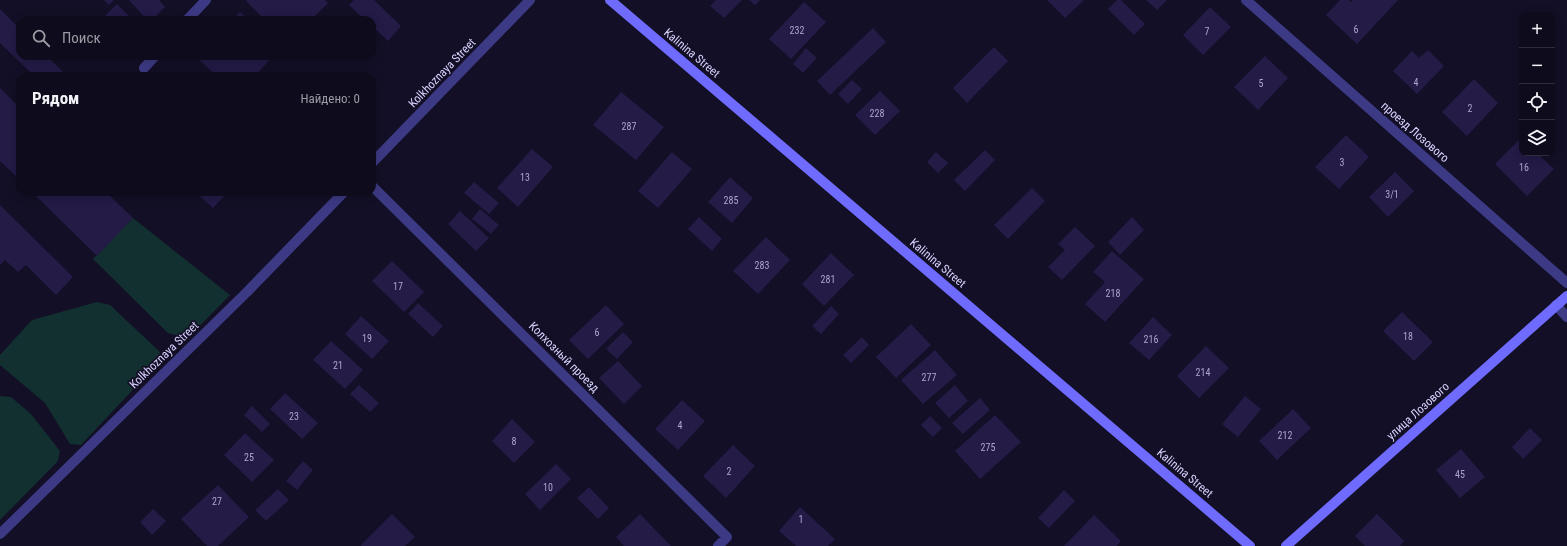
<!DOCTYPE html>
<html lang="ru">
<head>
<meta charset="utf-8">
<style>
	:root { --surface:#0e0b1c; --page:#171425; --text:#f1f3f6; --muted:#9b9ba3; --line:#2e2b3b }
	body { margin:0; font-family:"Roboto Condensed",sans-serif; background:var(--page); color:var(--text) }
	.controls { position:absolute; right:12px; top:12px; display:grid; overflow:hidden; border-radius:8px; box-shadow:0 2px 10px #0003 }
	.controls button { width:36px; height:36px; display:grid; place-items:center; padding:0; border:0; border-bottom:1px solid var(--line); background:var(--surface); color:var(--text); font:20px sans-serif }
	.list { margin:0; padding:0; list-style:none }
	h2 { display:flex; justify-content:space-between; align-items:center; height:52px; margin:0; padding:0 16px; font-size:17px }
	h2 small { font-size:13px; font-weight:400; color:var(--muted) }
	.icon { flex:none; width:22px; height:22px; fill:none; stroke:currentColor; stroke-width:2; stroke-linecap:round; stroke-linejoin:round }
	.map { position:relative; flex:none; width:1567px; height:546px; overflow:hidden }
	.search { position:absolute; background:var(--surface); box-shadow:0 2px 10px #0003; left:16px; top:16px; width:360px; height:44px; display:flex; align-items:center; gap:10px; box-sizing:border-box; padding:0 14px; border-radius:12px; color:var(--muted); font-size:15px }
	.panel { position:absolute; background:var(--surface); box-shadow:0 2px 10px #0003; left:16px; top:72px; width:360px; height:124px; border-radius:12px }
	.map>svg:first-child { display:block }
</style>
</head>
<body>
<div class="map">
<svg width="1567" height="546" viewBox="0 0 1567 546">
	<rect width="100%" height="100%" fill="#130f26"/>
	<path fill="#12302f" d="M133 218 230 295 188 338 168 333 93 259Z
		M97 302 110 305 160 352 157 364 81 445 70 444 45 403 0 365V355L32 320Z
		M0 396 11 397 31 414 60 451 58 461 0 520Z"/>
	<path fill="#241b47" d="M104 0H114L109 5Z
		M129 0H159L165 7 152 20H147Z
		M247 0H325L328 3 311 20H265L246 1Z
		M354 0H374L401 26 388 41 372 26V20H365L349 5Z
		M716 0H742L724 18 710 6Z
		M749 0H760L755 5Z
		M1047 0H1084L1065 18Z
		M1117 0H1121L1145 24 1134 35 1108 9Z
		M1146 0H1167L1157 10Z
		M1340 0H1349L1351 2 1353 0H1398L1357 44 1326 15Z
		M804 2 826 22 791 59 769 39Z
		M117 4 133 20H101Z
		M1210 7 1231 27 1203 55 1183 35Z
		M0 9 20 29V56H47L67 76H34L0 43Z
		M240 12 249 20H232Z
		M873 28 886 42 830 95 817 81Z
		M994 47 1008 61 967 103 953 88Z
		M806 48 817 58 803 73 793 64Z
		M1428 50 1444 66 1417 94 1393 71 1412 51 1419 58Z
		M198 56H273L255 76H217L197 58Z
		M1265 56 1288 78 1258 110 1234 87Z
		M1474 79 1498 103 1467 136 1442 112Z
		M852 80 862 89 848 104 838 94Z
		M0 88 20 108V180L0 161Z
		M880 91 900 111 875 135 855 115Z
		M621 92 664 127 636 160 593 125Z
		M1346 135 1369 157 1339 189 1315 167Z
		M1522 137V153H1537L1554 169 1527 196 1495 164Z
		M532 149 553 167 518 207 497 188Z
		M985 150 995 160 965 191 954 180Z
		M672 152 692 169 658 208 638 191Z
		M936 152 948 163 938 173 927 162Z
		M1395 172 1414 191 1388 217 1369 197Z
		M730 177 753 198 732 223 708 202Z
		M474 182 499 203 489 214 464 193Z
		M1032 188 1045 201 1008 239 994 225Z
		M32 192H106L133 218 97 256Z
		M195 192H228L213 208Z
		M0 205 73 277 56 295 26 265 18 272 5 260 0 265Z
		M480 209 499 225 491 234 472 219Z
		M460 211 489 238 476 251 448 224Z
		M699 217 722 239 712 251 688 229Z
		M1132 217 1144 230 1120 255 1108 242Z
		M1075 227 1095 246 1062 280 1048 267 1065 250 1058 244Z
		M766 237 790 260 758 294 733 271Z
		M1112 251 1144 279 1105 322 1085 304 1105 282 1093 272Z
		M831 253 854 275 824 306 802 284Z
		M392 261 424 292 404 312 372 281Z
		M418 303 443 326 433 337 408 314Z
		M606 305 624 324 588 359 569 340Z
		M831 306 839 314 821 334 812 326Z
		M1402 312 1433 342 1414 361 1383 331Z
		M361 316 389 341 372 359 345 334Z
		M1153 317 1172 335 1149 360 1129 343Z
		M911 324 931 345 896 378 876 357Z
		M623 332 633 342 617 359 606 349Z
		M862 337 869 345 851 363 843 355Z
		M331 341 363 370 345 389 313 360Z
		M1206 346 1229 368 1199 398 1177 376Z
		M935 350 957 375 923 404 901 380Z
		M618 361 642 386 624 404 599 378Z
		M359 385 379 403 370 412 350 394Z
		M955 385 968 401 949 418 935 403Z
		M285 393 318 423 302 439 270 409Z
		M1245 396 1261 409 1238 437 1222 424Z
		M980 398 990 410 963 434 952 423Z
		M682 400 705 421 678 450 655 429Z
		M252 406 270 424 262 432 244 415Z
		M1293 409 1311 428 1277 460 1259 441Z
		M995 415 1021 442 980 479 955 451Z
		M930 416 942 428 933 437 921 425Z
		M512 419 535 442 514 463 492 441Z
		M1530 428 1542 440 1523 459 1512 447Z
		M245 433 274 460 252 482 224 455Z
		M733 445 755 466 726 498 703 476Z
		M1461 449 1485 477 1460 498 1436 470Z
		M303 461 313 470 297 490 286 481Z
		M556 464 571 479 540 510 525 494Z
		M218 485 249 517 218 546H207L181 519Z
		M589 487 609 508 598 519 577 498Z
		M278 489 289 500 266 521 255 510Z
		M1064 490 1075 501 1049 528 1038 518Z
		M800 507 835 539 828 546H796L779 531Z
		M153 509 166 521 152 535 140 522Z
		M392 514 415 537 405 546H362L361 545Z
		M640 514 671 546H624L616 537Z
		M1377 514 1404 541 1400 546H1365L1355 536Z
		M1094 515 1121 541 1117 546H1064Z"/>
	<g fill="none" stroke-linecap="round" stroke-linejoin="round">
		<path stroke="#3d3a85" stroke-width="10" d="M1556 305 1567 317"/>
		<path stroke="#3d3a85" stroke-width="10" d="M1246 0 1567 283
			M187 20 206 0
			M144 68 155 56
			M372 163 530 0
			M372 186 727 537 718 546
			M0 534 247 292 344 192"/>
		<path stroke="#6f6bff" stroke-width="10" d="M610 0 1250 546
			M1286 546 1567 296"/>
	</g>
	<g text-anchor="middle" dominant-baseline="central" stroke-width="3.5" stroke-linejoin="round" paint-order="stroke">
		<g font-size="10" fill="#aca6d1">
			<text x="1356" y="29">6</text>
			<text x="797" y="30">232</text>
			<text x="1207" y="31">7</text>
			<text x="1416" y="82">4</text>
			<text x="1261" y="83">5</text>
			<text x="1470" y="108">2</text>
			<text x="877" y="113">228</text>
			<text x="629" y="126">287</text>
			<text x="1342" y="162">3</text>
			<text x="1524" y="167">16</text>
			<text x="525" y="177">13</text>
			<text x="1392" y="194">3/1</text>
			<text x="731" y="200">285</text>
			<text x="762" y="265">283</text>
			<text x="828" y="279">281</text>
			<text x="398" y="286">17</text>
			<text x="1113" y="293">218</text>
			<text x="597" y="332">6</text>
			<text x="1408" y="336">18</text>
			<text x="367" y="338">19</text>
			<text x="1151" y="339">216</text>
			<text x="338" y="365">21</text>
			<text x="1203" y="372">214</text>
			<text x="929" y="377">277</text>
			<text x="294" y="416">23</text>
			<text x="680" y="425">4</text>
			<text x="1285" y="435">212</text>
			<text x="514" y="441">8</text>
			<text x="988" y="447">275</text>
			<text x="249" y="457">25</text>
			<text x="729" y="471">2</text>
			<text x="1460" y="474">45</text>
			<text x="548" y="487">10</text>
			<text x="217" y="501">27</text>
			<text x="801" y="519">1</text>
		</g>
		<g font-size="12" fill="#d9d4ff" stroke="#130f26">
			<text transform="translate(692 53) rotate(40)">Kalinina Street</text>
			<text transform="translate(442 73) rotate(-46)">Kolkhoznaya Street</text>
			<text transform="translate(1415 132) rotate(41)">проезд Лозового</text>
			<text transform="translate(938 263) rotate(40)">Kalinina Street</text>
			<text transform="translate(164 355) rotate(-44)">Kolkhoznaya Street</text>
			<text transform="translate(564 357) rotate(45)">Колхозный проезд</text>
			<text transform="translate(1418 411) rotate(-42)">улица Лозового</text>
			<text transform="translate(1185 473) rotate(40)">Kalinina Street</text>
		</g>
	</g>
</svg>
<div class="controls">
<button>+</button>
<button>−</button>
<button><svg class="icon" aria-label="locate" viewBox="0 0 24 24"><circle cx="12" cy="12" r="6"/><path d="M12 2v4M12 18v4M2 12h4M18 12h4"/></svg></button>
<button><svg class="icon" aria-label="layers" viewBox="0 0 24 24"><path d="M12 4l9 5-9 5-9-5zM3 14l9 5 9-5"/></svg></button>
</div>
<div class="search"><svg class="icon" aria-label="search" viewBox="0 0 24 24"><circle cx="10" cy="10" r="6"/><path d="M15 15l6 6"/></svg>Поиск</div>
<section class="panel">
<h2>Рядом<small>Найдено: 0</small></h2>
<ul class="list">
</ul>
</section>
</div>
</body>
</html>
